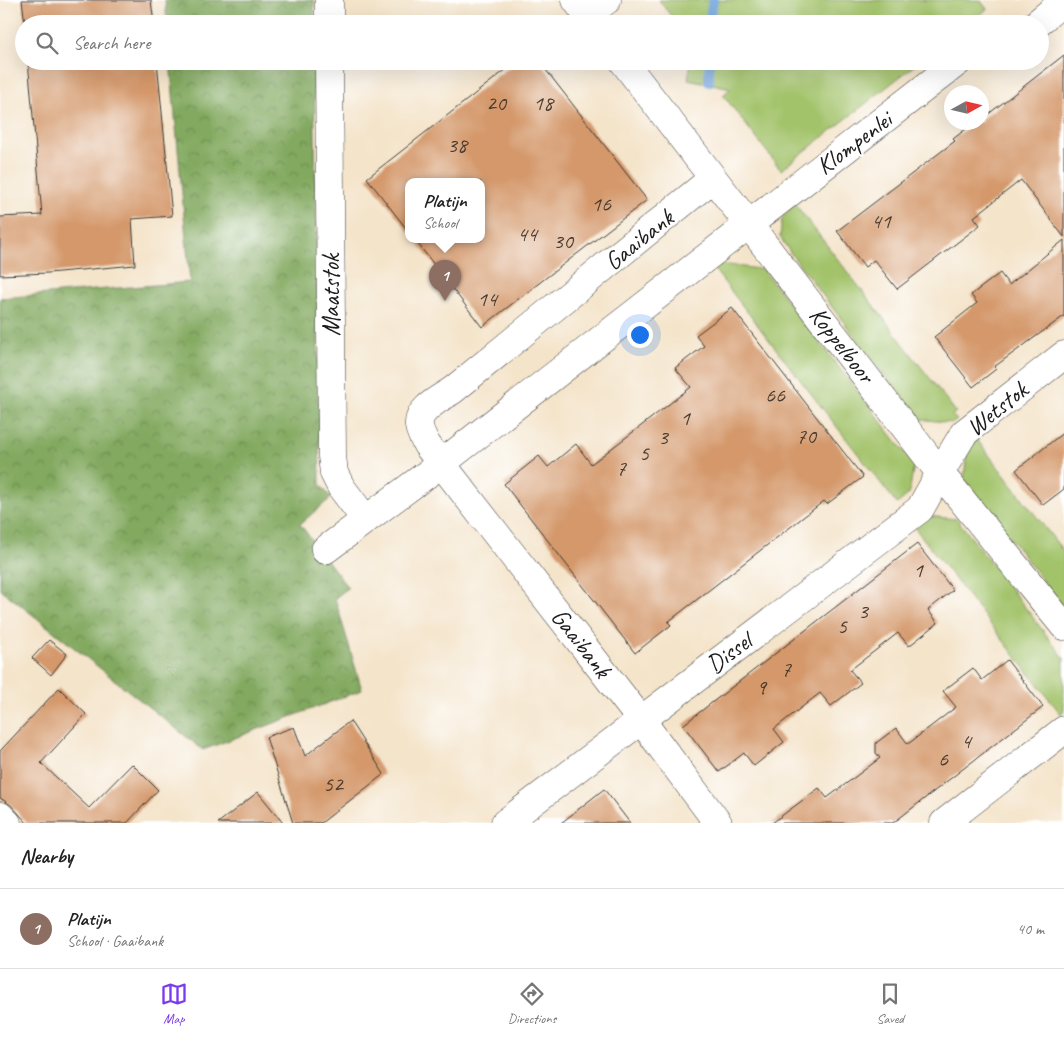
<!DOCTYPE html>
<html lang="en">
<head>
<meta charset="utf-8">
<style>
	:root { --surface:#fff; --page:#f2f2f2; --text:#222; --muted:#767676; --line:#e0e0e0; --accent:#7c3aed }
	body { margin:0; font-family:Caveat,sans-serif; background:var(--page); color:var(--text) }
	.compass { position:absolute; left:944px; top:85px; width:45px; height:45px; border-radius:50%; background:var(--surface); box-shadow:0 5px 20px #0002; rotate:82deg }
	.you { position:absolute; left:639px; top:334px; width:18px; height:18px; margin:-12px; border:4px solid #fff; border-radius:50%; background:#1a73e8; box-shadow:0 0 0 8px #1a73e833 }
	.badge { display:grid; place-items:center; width:32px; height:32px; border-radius:50%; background:var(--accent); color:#fff; font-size:16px; font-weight:700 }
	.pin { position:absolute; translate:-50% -41px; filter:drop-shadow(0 1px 2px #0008) }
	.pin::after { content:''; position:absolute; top:26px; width:18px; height:15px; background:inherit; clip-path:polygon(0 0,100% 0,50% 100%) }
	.popup { position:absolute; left:405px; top:178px; width:80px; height:65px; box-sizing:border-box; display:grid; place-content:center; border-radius:10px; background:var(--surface); filter:drop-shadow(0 1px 4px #0005); font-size:16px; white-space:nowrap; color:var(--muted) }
	.popup b { font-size:19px; color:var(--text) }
	.popup::after { content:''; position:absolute; left:50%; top:100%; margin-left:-10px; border:10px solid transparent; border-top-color:var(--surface) }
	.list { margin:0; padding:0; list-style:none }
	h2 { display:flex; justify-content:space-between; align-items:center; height:65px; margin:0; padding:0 20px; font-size:21px }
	h2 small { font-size:16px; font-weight:400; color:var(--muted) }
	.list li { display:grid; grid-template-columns:32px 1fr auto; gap:15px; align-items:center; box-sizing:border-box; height:80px; padding:0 20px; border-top:1px solid var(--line) }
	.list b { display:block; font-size:19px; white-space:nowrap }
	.list p { margin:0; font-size:16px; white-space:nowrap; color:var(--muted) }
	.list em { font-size:16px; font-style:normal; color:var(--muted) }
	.icon { flex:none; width:28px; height:28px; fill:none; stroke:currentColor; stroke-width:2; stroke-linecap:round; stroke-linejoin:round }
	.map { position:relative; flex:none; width:1064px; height:823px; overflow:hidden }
	.search { position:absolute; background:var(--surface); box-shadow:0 5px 20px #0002; left:15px; right:15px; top:15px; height:55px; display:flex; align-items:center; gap:12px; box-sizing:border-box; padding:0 18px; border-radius:28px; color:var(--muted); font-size:19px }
	.sheet { height:145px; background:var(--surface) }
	nav { display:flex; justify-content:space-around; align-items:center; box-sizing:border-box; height:70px; border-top:1px solid var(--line); background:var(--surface); font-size:14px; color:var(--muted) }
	nav a { display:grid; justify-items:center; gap:2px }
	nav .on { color:var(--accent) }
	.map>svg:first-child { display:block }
</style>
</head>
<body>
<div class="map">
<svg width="1064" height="823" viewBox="0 0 1064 823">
	<defs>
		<pattern id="forest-crowns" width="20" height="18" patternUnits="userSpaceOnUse" patternTransform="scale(1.25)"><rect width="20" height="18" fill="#82a95f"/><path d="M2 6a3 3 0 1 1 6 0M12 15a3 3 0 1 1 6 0" fill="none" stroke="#6a894e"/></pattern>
	</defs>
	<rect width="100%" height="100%" fill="#fff"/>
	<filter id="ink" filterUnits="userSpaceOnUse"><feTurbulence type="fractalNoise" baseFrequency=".02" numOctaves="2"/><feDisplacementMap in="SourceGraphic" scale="10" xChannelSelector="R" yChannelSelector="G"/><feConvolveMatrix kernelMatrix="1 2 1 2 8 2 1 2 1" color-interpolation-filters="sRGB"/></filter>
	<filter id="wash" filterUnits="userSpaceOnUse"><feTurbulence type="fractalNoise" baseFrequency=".0096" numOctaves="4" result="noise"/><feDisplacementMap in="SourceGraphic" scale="20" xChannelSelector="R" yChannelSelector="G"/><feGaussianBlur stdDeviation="1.12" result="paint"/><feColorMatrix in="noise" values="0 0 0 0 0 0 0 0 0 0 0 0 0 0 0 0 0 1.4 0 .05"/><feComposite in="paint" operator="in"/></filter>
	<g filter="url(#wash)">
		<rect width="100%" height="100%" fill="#f4e4ca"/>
		<path fill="#a3c36b" stroke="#607044" d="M659 0H980L987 9 969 24H677Z
			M691 61H920L781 170 723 95 731 88 688 79Z
			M795 204 956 412 952 415 957 420 953 423 918 419 792 255 780 237 782 218Z
			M721 264 759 269 764 271 914 464 909 494 897 504 713 268Z
			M975 437 1064 552V608L964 479 968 442Z
			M927 516 957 519 1064 658V711L1061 714 914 527Z"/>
		<path fill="url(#forest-crowns)" stroke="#4f623e" d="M165 0H314V24H167Z
			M170 61H314L320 484 331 498 300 524 348 588 335 598 362 690 203 750 0 589V298L190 282Z"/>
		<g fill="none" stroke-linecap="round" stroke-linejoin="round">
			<path stroke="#6ea2db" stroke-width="10" d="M709 24 713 0
				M709 61V82"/>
		</g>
		<g id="blocks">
			<path fill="#d4986b" d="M22 0H151L154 24H25Z
				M1064 55V237L1021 180 974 217 980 225 897 289 874 260 865 267 837 231 955 141 953 139 975 122H982V119Z
				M28 61H157L172 216 132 219 135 265 48 273 0 275V217L42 215Z
				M517 61H539L647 200 482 327 415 240H481V182H409V232L367 178Z
				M1064 240V316L994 367 996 369 973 387 934 337 977 303 971 295 1000 273 1009 285Z
				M732 308 863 477 827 504 824 501 668 622 671 625 635 653 504 484 539 456 548 467 576 444 591 464 641 426 691 387 675 368 704 346 696 335Z
				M1064 432V489L1043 505 1016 470Z
				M917 544 953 590 928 610 938 623 909 646 898 633 850 670 861 683 831 706 820 693 774 729 784 742 754 766 744 753 719 772 683 725Z
				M49 640 67 654 51 675 32 658Z
				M1007 660 1043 707 893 823H772L819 788 827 798 851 780 880 758 876 753V743L896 728 908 744 956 707 943 691 973 668 982 680Z
				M59 688 86 714 41 763 89 808 132 764 158 790 127 823H27L11 805 0 798V751Z
				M350 721 384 774 321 823H293L266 737 294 727 305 756Z
				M604 789 630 823H561Z
				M258 792 283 823H218Z"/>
		</g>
	</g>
	<g filter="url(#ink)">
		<use href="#blocks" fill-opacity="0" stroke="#3c3a36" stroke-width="1"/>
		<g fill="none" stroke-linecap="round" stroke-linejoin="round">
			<g stroke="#3c3a36" stroke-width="29">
				<path id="street" d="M329 0V24
					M576 0 594 24
					M587 15 607 0
					M1036 24 1064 1
					M329 61 332 456 334 473 341 487 365 519
					M623 61 940 473 1064 626
					M712 179 453 390C440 399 417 409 419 426 420 433 424 439 427 445L641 720 718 823
					M325 550 442 463 959 61
					M0 816 7 823
					M505 823 920 509 940 473 964 433 1064 355
					M944 823 1064 730"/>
			</g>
			<use href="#street" stroke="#fff" stroke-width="28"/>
		</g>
	</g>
	<g text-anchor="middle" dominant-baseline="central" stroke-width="4.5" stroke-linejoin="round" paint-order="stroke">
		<g font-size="22" fill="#4a3b30">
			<text x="496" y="103">20</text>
			<text x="543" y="103">18</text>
			<text x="457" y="145">38</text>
			<text x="601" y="204">16</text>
			<text x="881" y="221">41</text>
			<text x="527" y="234">44</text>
			<text x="563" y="241">30</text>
			<text x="487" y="299">14</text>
			<text x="775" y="395">66</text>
			<text x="685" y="418">1</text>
			<text x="806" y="436">70</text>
			<text x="663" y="437">3</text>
			<text x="644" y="453">5</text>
			<text x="621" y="468">7</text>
			<text x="918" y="570">1</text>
			<text x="863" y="611">3</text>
			<text x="842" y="626">5</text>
			<text x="786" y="669">7</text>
			<text x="761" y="687">9</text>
			<text x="966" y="741">4</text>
			<text x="943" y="759">6</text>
			<text x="333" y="784">52</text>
		</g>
		<g font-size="25" fill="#1c1c1c" stroke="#fff">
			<text transform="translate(854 143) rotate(-37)">Klompenlei</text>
			<text transform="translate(639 240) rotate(-39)">Gaaibank</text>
			<text transform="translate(331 295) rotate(-90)">Maatstok</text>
			<text transform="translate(842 345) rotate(52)">Koppelboor</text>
			<text transform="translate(997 409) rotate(-39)">Wetstok</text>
			<text transform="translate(581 643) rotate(52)">Gaaibank</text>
			<text transform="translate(729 653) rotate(-37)">Dissel</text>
		</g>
	</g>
</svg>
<svg class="compass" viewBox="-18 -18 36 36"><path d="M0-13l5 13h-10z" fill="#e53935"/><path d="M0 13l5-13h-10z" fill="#767676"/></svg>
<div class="you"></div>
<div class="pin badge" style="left:445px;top:301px;background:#8d6e63">1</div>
<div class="popup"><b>Platijn</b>School</div>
<div class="search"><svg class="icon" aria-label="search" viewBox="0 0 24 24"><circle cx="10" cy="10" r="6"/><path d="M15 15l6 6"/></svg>Search here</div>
</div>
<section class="sheet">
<h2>Nearby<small></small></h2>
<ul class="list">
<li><span class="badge" style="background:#8d6e63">1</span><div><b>Platijn</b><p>School · Gaaibank</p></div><em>40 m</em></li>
</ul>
</section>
<nav>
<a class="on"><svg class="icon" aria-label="map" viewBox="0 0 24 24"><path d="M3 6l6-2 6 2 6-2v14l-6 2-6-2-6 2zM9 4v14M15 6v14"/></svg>Map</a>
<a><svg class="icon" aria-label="directions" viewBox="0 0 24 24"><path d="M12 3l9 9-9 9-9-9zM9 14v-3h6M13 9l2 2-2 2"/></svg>Directions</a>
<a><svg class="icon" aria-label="saved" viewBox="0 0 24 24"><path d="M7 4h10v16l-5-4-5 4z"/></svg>Saved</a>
</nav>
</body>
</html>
